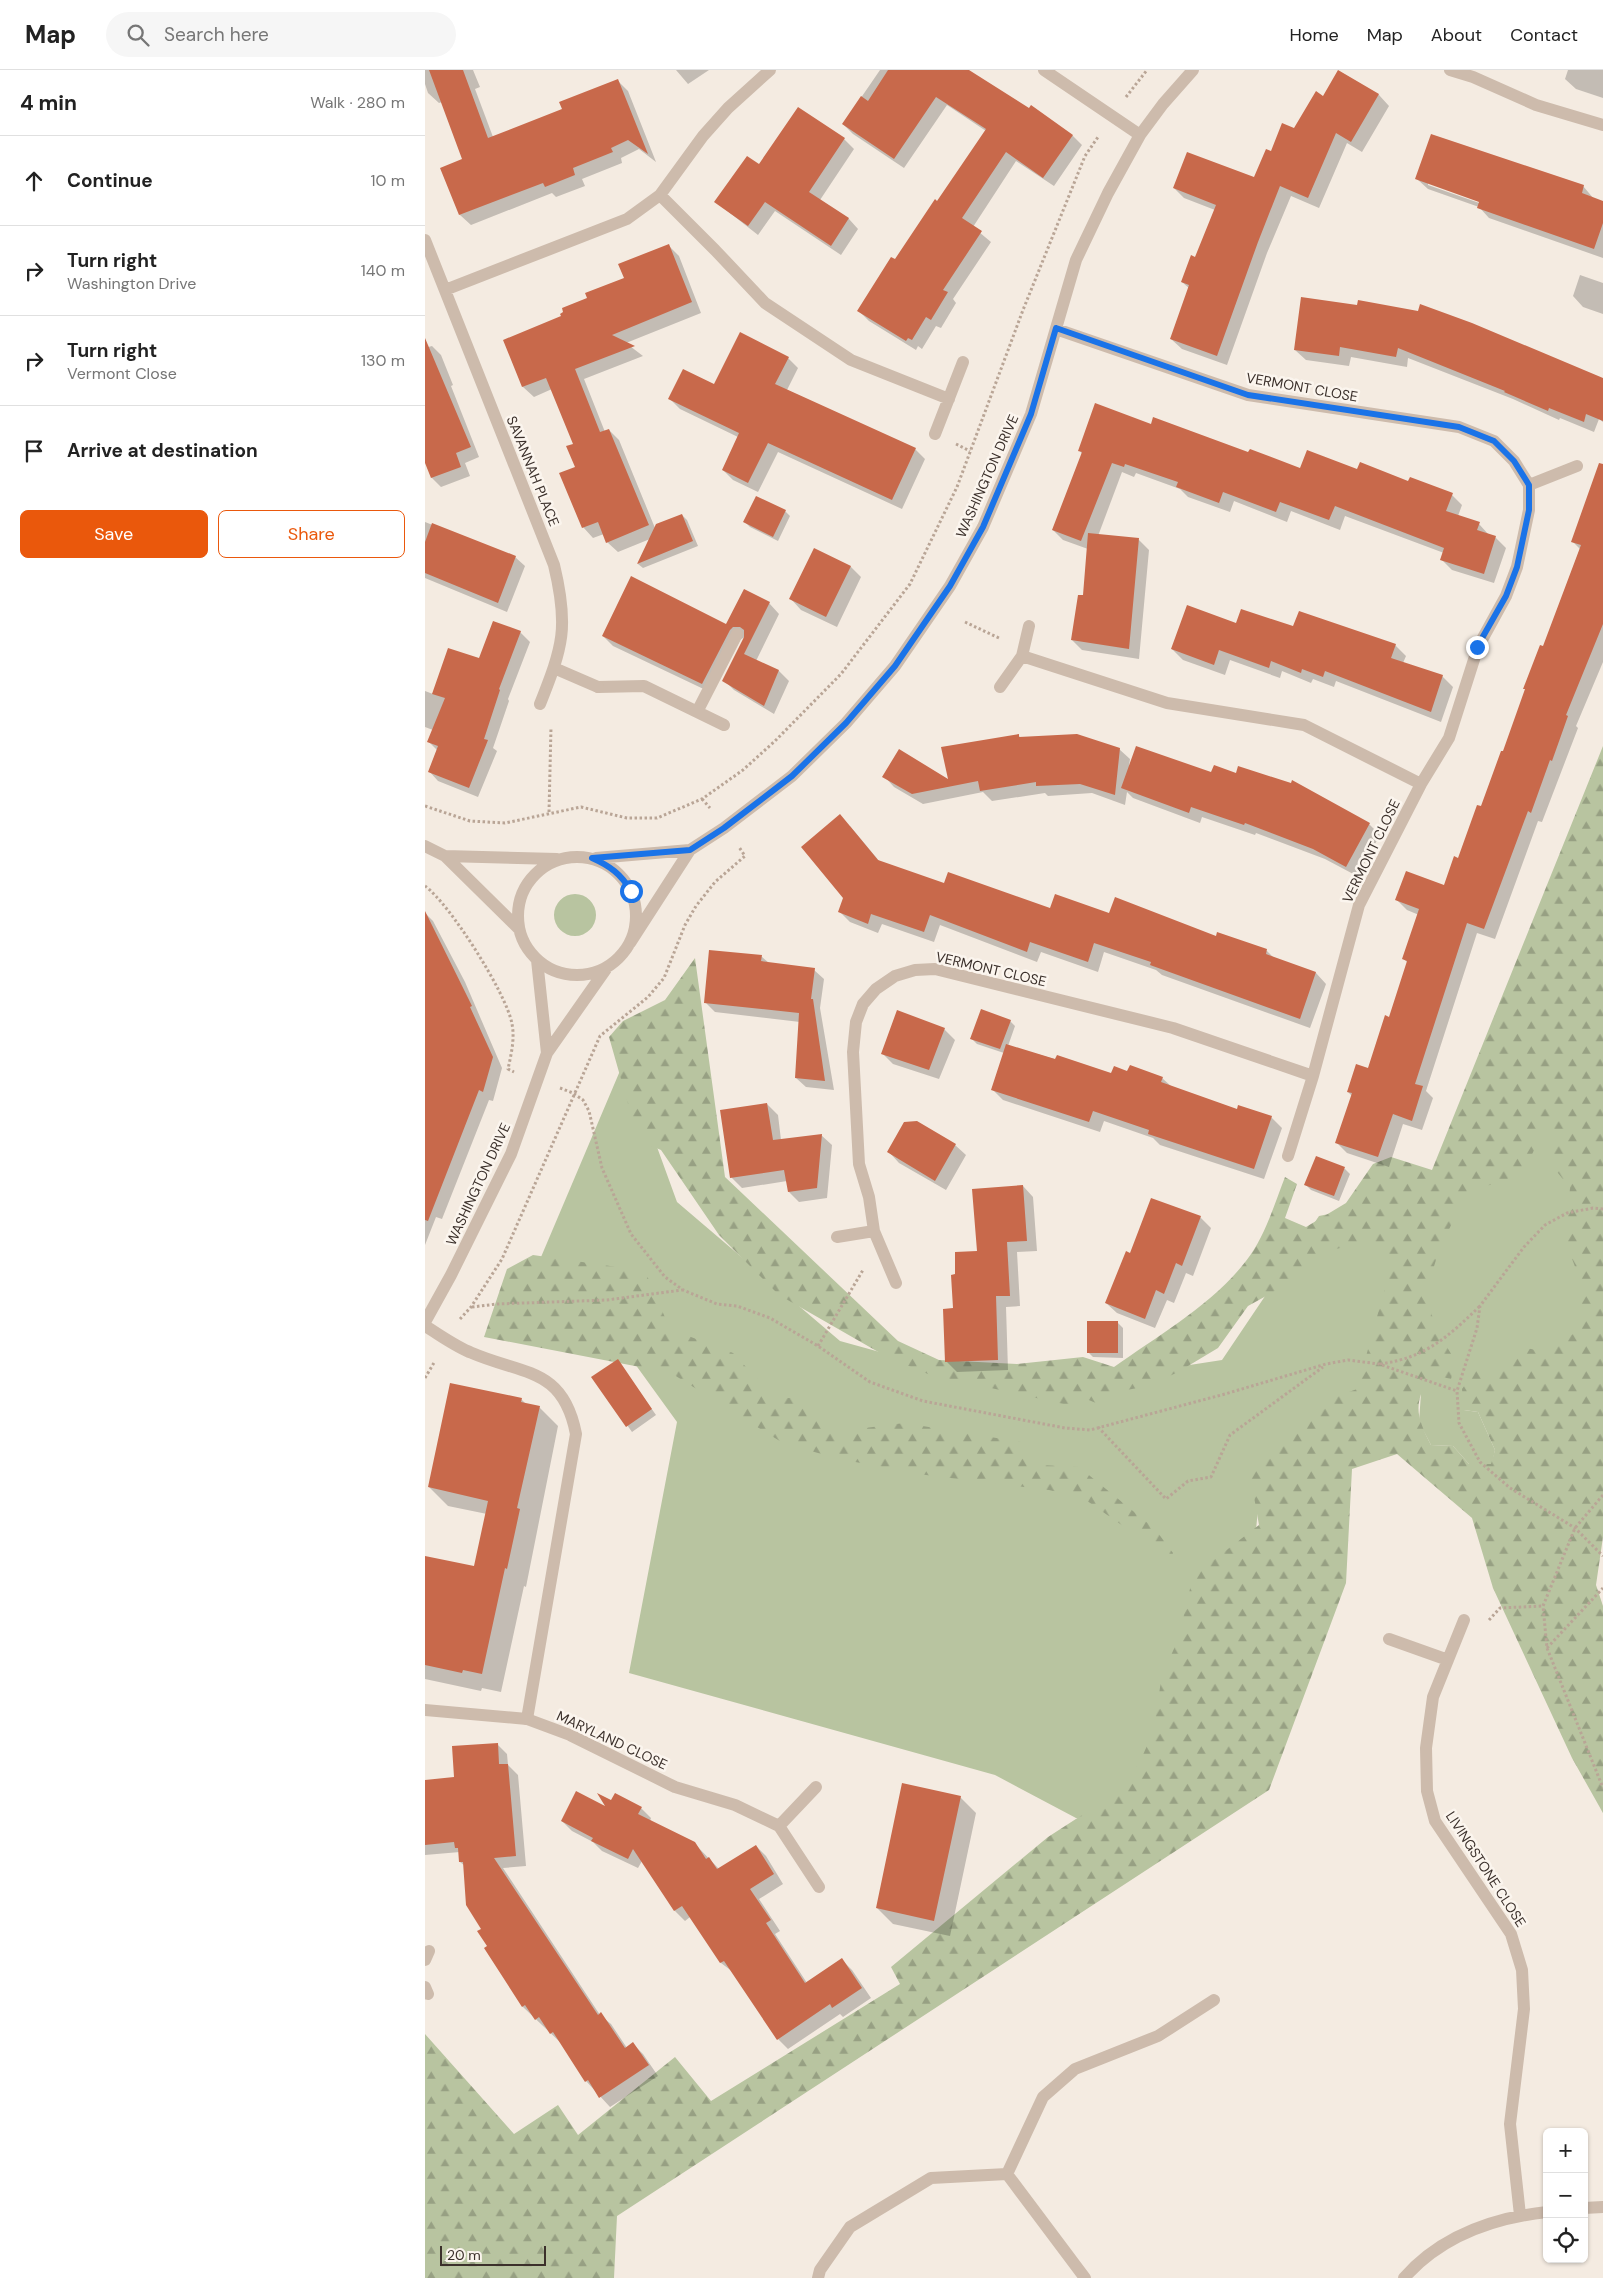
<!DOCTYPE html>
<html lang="en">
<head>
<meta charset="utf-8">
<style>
	:root { --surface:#fff; --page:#f6f6f6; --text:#222; --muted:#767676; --line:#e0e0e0; --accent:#ea580c }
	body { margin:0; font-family:"DM Sans",sans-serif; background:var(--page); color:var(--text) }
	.controls { position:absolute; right:15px; bottom:15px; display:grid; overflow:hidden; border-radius:8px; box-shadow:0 1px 4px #0004 }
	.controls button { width:45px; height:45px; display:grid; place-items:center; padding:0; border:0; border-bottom:1px solid var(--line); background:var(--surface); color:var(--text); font:25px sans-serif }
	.scale { position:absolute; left:15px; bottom:12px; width:106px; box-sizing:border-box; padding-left:5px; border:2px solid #3b302b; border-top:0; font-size:14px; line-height:18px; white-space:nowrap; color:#3b302b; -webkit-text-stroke:4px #fbf5ee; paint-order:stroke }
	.stop { position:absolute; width:15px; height:15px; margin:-11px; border:4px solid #1a73e8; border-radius:50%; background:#fff }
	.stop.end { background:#1a73e8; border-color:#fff; box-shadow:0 1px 5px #0008 }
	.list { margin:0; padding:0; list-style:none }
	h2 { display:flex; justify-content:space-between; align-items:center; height:65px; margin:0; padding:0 20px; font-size:21px }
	h2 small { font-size:16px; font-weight:400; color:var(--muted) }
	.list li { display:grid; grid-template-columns:32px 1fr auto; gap:15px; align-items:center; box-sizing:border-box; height:90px; padding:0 20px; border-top:1px solid var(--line) }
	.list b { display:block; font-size:19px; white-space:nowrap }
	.list p { margin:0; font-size:16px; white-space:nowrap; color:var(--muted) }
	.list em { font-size:16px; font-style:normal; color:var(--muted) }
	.actions { display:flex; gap:10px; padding:15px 20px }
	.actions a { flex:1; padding:11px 0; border:1px solid var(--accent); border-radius:8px; text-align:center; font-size:18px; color:var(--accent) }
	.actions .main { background:var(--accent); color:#fff }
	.icon { flex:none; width:28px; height:28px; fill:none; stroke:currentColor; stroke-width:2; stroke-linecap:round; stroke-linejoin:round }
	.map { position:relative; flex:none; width:1178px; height:2208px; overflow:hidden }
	header { display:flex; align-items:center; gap:30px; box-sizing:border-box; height:70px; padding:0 25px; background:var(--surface); border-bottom:1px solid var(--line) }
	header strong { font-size:24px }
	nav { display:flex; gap:28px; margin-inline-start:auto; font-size:18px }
	.search { width:350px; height:45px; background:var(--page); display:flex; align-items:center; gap:12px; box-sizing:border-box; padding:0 18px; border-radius:28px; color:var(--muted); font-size:19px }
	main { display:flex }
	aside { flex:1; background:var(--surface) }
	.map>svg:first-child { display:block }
</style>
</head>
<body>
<header>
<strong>Map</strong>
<div class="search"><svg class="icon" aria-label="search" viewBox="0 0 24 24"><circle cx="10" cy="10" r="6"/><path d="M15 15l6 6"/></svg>Search here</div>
<nav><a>Home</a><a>Map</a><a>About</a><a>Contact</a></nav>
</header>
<main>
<aside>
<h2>4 min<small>Walk · 280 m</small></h2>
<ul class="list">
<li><svg class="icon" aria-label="ahead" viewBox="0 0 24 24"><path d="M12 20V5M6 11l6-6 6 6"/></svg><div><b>Continue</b></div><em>10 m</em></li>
<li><svg class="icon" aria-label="right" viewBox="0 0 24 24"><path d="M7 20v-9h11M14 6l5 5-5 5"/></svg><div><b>Turn right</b><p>Washington Drive</p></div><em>140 m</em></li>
<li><svg class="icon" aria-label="right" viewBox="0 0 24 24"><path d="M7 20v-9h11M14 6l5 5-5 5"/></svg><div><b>Turn right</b><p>Vermont Close</p></div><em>130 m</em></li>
<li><svg class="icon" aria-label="arrive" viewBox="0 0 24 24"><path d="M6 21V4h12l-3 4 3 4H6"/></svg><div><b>Arrive at destination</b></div></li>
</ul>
<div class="actions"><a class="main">Save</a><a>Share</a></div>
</aside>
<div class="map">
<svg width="1178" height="2208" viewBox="0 0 1178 2208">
	<defs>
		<pattern id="forest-firs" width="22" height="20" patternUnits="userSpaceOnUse" patternTransform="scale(1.25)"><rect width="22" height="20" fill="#b8c4a0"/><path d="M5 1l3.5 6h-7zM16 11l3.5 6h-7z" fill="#97a083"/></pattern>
	</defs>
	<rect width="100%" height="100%" fill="#f4ebe1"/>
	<path fill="#b8c4a0" d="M129 845a21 21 0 1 1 42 0a21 21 0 1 1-42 0Z
		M200 989 252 1132 415 1271 596 1321 797 1290 894 1146 1006 1123 1122 1034 1153 1062 1178 1267 1039 1340 1053 1342 1070 1380 1067 1394H1044L1028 1376 1006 1375 994 1352 996 1323 836 1406 821 1569 778 1747 651 1748 570 1705 204 1603 252 1352 184 1258 91 1246Z"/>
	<path fill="url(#forest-firs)" fill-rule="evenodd" d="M1178 676V1467L1171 1515 1178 1536V1743L1147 1688 1068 1518 1047 1448 972 1384 927 1399 921 1513 844 1720 192 2146 189 2208H0V1964L89 2064 133 2035 153 2065 250 1987 286 2031 475 1914 466 1897 623 1767 685 1727 714 1694 728 1662 737 1605 753 1570 768 1506 834 1455 825 1404 899 1331 932 1319 968 1189 938 1172 896 1183 881 1204 823 1236 793 1278 753 1302 724 1316 690 1322 678 1336 659 1328 643 1335 503 1304 462 1287 354 1225 294 1165 236 1080 224 1075 209 1055 184 967 198 951 240 930 270 888 300 1107 473 1271 514 1290 592 1294 658 1287 689 1297C734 1265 787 1235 821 1191 840 1167 849 1135 860 1107L872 1114 860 1148 881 1157 921 1133 948 1094 966 1087 1007 1100ZM1121 1054 1135 1064 1125 1093 1145 1118 1140 1170 1155 1210 1157 1258 1121 1282 1101 1278 1074 1297 1050 1301 1037 1319 1039 1340 1053 1342 1070 1380 1066 1394H1044L1028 1376 1006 1375C990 1344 989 1335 1005 1304L1026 1309 1031 1291C1017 1270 1001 1244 1004 1217 1008 1187 1030 1149 1042 1121L1080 1111 1104 1091Z
		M108 1185 220 1201 245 1259 308 1283 351 1329 377 1327 409 1362 479 1353 596 1372 615 1395 654 1397 730 1459 748 1483 744 1496 708 1463 658 1428 624 1420 501 1405 414 1389 358 1373 246 1303 59 1267 82 1199Z"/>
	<path fill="#0003" fill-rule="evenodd" d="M0 0H48L55 17 50 19 68 67 138 40 193 11 203 21 231 92 214 79 196 88 197 93 157 109 160 116 131 127 127 123 46 155 35 145 16 99 39 90 17 32 14 33 3 23 0 14Z
		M251 0H284L263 14Z
		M455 0H542L604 40 606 37 648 66 657 75 629 116 591 91 548 157 566 172 528 229 531 233 516 258 511 256 497 279 493 276 491 280 444 251 434 241 513 133 561 61 522 35 479 98 428 64 418 54Z
		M1143 0H1178V28L1151 19 1140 9Z
		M914 1 954 25 964 36 937 82 922 73 894 138 866 126 842 183 802 295 757 279 746 269 765 219 757 212 771 189 790 140 759 128 749 118 829 109 846 83 899 28Z
		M419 69 429 79 395 130 424 149 433 159 416 185 350 141 333 165 291 132 335 96Z
		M992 109 1158 116 1169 129 1178 132V188L1064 148 1054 137 1003 119ZM1003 112 1061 133 1060 135 1003 115Z
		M244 176 254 186 276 243 201 273 218 286 159 309 180 362 184 360 194 370 230 458 257 445 262 450 273 476 218 498 213 494 225 469 193 482 182 472 179 464 168 468 158 457 149 374 127 319 109 327 98 317 79 271 137 247 164 228 200 209Z
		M1155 205 1178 213V244L1158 237 1148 226Z
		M996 236 1178 309V352L1174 349 1169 362 1135 348 1134 350 1088 329 983 288 982 297 926 287 924 296 881 290 870 280 994 242Z
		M7 276 16 285 28 315 26 316 54 387 40 393 45 406 16 417 7 408 0 389V278Z
		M363 288 373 298 362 320 490 379 500 389 477 439 353 382 333 422 308 410 298 400 313 367 255 339 245 329 290 316Z
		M727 355 876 400 933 401 1027 425 1037 435 1033 446 1054 454 1064 465 1070 467 1081 478 1069 513 1027 500 1016 489 1019 483 920 446 915 460 866 441 862 452 809 431 805 442 763 427 755 419 711 403 709 407 697 402 673 466 714 470 724 480 714 589 657 580 647 570 659 527 663 479 638 470 628 460 657 384 655 381Z
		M1160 436 1178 443V592L1151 656 1153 658 1117 752 1113 751 1070 869 1052 863 1001 1021 1008 1028 997 1060 978 1054 964 1097 922 1083 911 1072 927 1026 923 1022 944 1000 965 948 983 893 979 889 994 845 982 840 972 830 1020 816 1034 789 1079 683 1155 479 1147 471Z
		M360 441 365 446 353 471 325 457 320 452Z
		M0 452 90 487 100 496 82 542 0 508Z
		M390 480 426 497 436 507 412 557 376 540 366 529Z
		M319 521 344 533 354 544 331 591 354 601 364 611 349 644 309 620 299 610 321 566 315 570 287 623 188 576 178 566 301 556Z
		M812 554 869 558 970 575 981 586 978 593 1017 606 1028 617 1016 652 911 611 909 617 888 609 886 613 857 601 855 608 805 590 800 605 758 590 747 579Z
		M95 562 105 572 83 629 84 631 68 678 72 681 53 727 13 711 4 701 12 680 4 672 8 660 0 657V621L8 624 24 579 54 590Z
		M594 666 596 668 694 679 705 689 704 696 944 754 955 765 932 806 900 789 831 763 830 765 777 747 775 753 708 728 702 722 700 735 667 723 623 726 620 723 567 731 558 722 498 734 469 717 459 706 525 712Z
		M425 756 455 792 520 815 626 839 685 845 792 868 793 864 842 881 849 888 891 903 901 914 885 958 737 905 731 900 679 882 673 902 616 882 612 892 515 855 509 872 457 854 453 863 425 852 415 842 420 828Z
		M0 843 8 851 40 912 77 998 68 1031 64 1030 17 1149 11 1147 0 1175Z
		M336 886 344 893 389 900 399 909 395 938 409 1020 381 1017 371 1008 375 952 290 942 281 933Z
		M585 951 590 956 583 976 687 1005 737 1008 747 1017 813 1040 846 1047 857 1058 839 1109 735 1075 728 1068 679 1051 675 1062 578 1030 567 1019 579 983 552 974 547 969Z
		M519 959 530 970 514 1009 468 994 458 984Z
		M342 1034 353 1045 356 1070 396 1065 407 1075 402 1128 374 1132 364 1122 362 1111 317 1118 306 1107Z
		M530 1075 541 1085 521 1120 474 1093 464 1082Z
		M892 1087 920 1099 925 1104 914 1131 886 1120 881 1115Z
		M598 1116 608 1127 612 1181 592 1182 595 1236 581 1237 583 1300 532 1302 521 1291 530 1240 532 1205 553 1183Z
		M775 1147 786 1158 768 1206 761 1203 749 1233 742 1230 730 1258 692 1243 681 1233 706 1185Z
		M693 1253 698 1258V1288L668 1287 663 1282Z
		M193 1291 231 1345 207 1362 168 1307Z
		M96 1329 101 1334 114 1337 133 1356 101 1517 99 1516 76 1622 57 1618 56 1621 0 1609V1487L50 1498 62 1444 23 1436 4 1417Z
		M72 1674 82 1684 83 1695 93 1705 101 1796 78 1798 175 1945 186 1954 202 1978 208 1974 218 1984 233 2006 185 2037 161 2011 136 1973 98 1937 60 1878 63 1876 40 1796 35 1792V1782L0 1785V1711L30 1708Z
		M535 1727 551 1743 525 1866 468 1854 452 1838Z
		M187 1732 216 1738 226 1748 225 1751 269 1773 294 1799 331 1776 341 1786 358 1814 334 1829 355 1861 350 1864 382 1913 417 1890 427 1900 446 1928 418 1947 415 1944 363 1979 353 1969 308 1902 296 1893 273 1857 265 1847 260 1851 250 1841 217 1791 213 1798 177 1781 168 1772 147 1761 137 1751 184 1739Z"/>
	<path fill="#c8694b" d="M4 0H38L63 68 137 39 134 32 193 9 223 84 203 70 186 78 188 82 148 98 150 105 120 117 118 113 34 145 15 98 37 89Z
		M463 0H544L604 38 606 35 648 65 618 108 581 82 537 148 557 161 518 220 523 222 506 250 501 247 487 270 483 268 481 271 432 241 466 187 470 189 510 129 512 131 561 59 511 27 469 89 417 54 436 26 443 31Z
		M913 0 954 24 926 72 911 63 883 128 855 116 833 172 792 286 745 269 764 215 756 212 766 185 770 187 791 135 748 118 762 82 829 107 841 79 846 81 857 53 869 58 891 21 898 26Z
		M373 37 420 68 384 122 424 148 406 176 340 132 323 156 289 132 322 86 334 94Z
		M1006 64 1159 115 1157 123 1178 131V153L1169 179 1052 138 1054 132 990 109Z
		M244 174 267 232 187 265 210 276 150 299 175 362 184 359 224 455 181 473 173 452 157 458 134 403 150 397 141 376 148 374 121 308 97 317 78 270 136 246 135 244 138 242 137 238 162 228 160 223 199 208 193 194Z
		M876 227 932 235 933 230 993 241 995 234 1047 253 1178 308V351L1161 344 1159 352 1124 338 1123 341 1079 322 1080 321 973 278 971 287 915 277 914 286 869 280Z
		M315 262 364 287 350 314 491 378 467 430 343 373 323 413 297 400 314 363 243 329 258 299 289 314Z
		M0 268 46 377 31 383 36 397 6 408 0 393Z
		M670 333 726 354 728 347 823 382 825 379 875 398 882 380 932 399 935 392 983 411 985 407 1028 423 1021 441 1055 452 1052 460 1071 466 1059 504 1015 490 1019 478 910 436 904 450 855 432 851 442 798 422 794 433 751 417 753 412 700 394 699 397 687 393 656 471 627 460 657 382 653 381Z
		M1174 393 1178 394V554L1141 645 1143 646 1127 691 1125 690 1106 743 1103 741 1059 859 1042 853 990 1014 998 1016 987 1051 968 1044 953 1087 910 1073 927 1023 922 1022 931 994 943 998 960 945 964 947 982 891 977 889 994 839 970 830 981 801 1019 815 1029 786 1033 788 1052 735 1056 736 1076 681H1078L1100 619H1098L1115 575 1118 576 1156 475 1146 472Z
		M331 426 361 440 348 467 318 452Z
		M257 444 268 471 212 494 231 454Z
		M7 453 91 486 73 533 0 503V472Z
		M663 463 714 468 704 579 646 570 653 525H658Z
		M389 478 426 496 401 547 364 529Z
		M206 506 301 554 319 519 345 532 319 584 354 600 339 636 297 611 319 567V560L315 557H308L305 560 277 614 177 566Z
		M762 535 811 553 816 539 868 556 874 541 971 574 966 588 1018 605 1006 642 900 601 898 607 877 599 876 603 846 591 844 598 794 580 789 595 746 579Z
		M68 551 96 561 74 619 75 620 59 669 63 670 44 718 3 702 13 676 2 672 20 628 7 624 23 578 54 588Z
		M594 664V667L652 664 695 678 690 725 655 714 611 716V712L555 721 553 711 487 724 457 707 474 679 523 709 516 677Z
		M711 676 786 702 789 695 811 703 813 696 866 713 867 710 945 753 921 797 888 779 820 753 819 755 766 737 764 743 696 718Z
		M415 744 453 790 519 813 523 802 625 838 630 824 684 843 690 827 791 866 792 862 842 879 841 884 891 902 875 949 725 895 726 892 669 873 663 892 605 872 602 882 505 845 499 862 446 844 443 854 413 842 418 828 376 777Z
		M0 841 47 936 45 937 68 987 58 1022 54 1020 3 1151 0 1150Z
		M284 880 337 885 336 891 390 898 386 929H388L400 1011 370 1008 374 943 279 933Z
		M556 939 586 950 575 979 545 969Z
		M472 940 520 958 504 1000 456 984Z
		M581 974 630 989 632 985 686 1003 689 996 702 1001 705 995 738 1007 736 1012 812 1039 813 1035 847 1046 829 1099 723 1064 724 1060 668 1041 664 1052 566 1020Z
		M342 1033 348 1070 397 1064 392 1118 363 1122 359 1100 305 1108 295 1040Z
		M492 1051 531 1074 510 1111 462 1082 479 1052Z
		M891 1086 920 1097 909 1126 879 1115Z
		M598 1115 602 1171 582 1172 585 1226H571L573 1290 520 1292 518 1239 528 1238 526 1205 530 1204V1182L552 1181 547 1119Z
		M726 1128 776 1146 757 1196 751 1193 739 1224 731 1220 720 1249 680 1233 701 1181 705 1183Z
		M662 1251H693V1283H662Z
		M193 1289 227 1339 201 1357 166 1307Z
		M25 1313 97 1328 96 1332 115 1336 92 1438 95 1439 82 1499 80 1498 57 1604 38 1600 37 1603 0 1595V1486L49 1496 63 1431 3 1417Z
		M73 1673 74 1694H83L91 1786 69 1788 173 1945 176 1942 200 1978 208 1972 224 1995 174 2028 163 2010 160 2012 128 1962 125 1964 114 1947 110 1950 100 1935 97 1937 59 1878 62 1876 52 1861 56 1859 41 1835 38 1792H34L33 1778H30L29 1772 0 1775V1710L29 1707 27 1676Z
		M477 1713 536 1726 509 1851 451 1838Z
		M151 1721 180 1736 172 1723 186 1730 190 1723 217 1737 213 1744 270 1772 281 1789 284 1787 292 1799 331 1775 349 1804 325 1819 346 1850 341 1853 380 1913 417 1888 437 1918 407 1938 405 1934 352 1970 299 1891 295 1893 257 1836 249 1841 208 1779 203 1789 166 1771 168 1768 136 1751Z"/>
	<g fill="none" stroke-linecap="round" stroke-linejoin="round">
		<path stroke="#b9a596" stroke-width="3" stroke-dasharray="2.5 2.5" stroke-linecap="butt" d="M701 27 722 0
			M531 374 545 381
			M540 552 576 569
			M277 729 285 738
			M0 736 45 751 80 753 156 737 202 748H232L277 729 318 700 350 671 416 604 485 514 532 417 598 240 660 86 673 67
			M124 742 126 657
			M0 816C24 833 82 924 87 954 90 969 86 985 83 999L89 1002
			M135 1018 148 1023 158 1030 164 1041 177 1098 206 1164 240 1207 258 1220 292 1234 312 1236 345 1248 393 1276 445 1312 498 1331 640 1358 665 1360 800 1324 901 1294 923 1290 954 1294 1032 1321
			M1178 1139 1168 1138 1142 1143 1120 1155 1099 1177 1055 1236 1052 1258 1032 1321 1034 1353 1055 1392 1085 1418 1150 1458 1178 1486
			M47 1237 72 1234 182 1230 257 1220
			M35 1249 46 1237 77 1189 175 966 223 927 239 908 260 855 271 836 290 812 320 786 314 777
			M393 1276 438 1200
			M955 1294C1000 1288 1023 1267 1055 1236
			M0 1308 10 1291
			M673 1357 741 1429 763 1411 786 1407 805 1365 898 1297
			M1178 1425 1150 1458 1118 1536 1122 1578 1178 1718
			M1064 1550 1075 1538 1118 1536
			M1122 1578 1178 1518"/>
		<path stroke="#cdbbac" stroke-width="12" d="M173 617 219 616 299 655
			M272 642 312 564
			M0 1256C15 1265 31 1277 47 1283 98 1305 138 1297 151 1364L102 1649"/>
		<path stroke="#cdbbac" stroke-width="12" d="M619 0 715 65
			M1025 0 1048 7 1111 35 1178 55
			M235 125 290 180 340 233 426 290 524 329
			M0 170 129 495C144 557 138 576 115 634
			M20 220 202 149 235 125 278 66 303 38 345 0
			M631 259 823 325 1034 357 1069 371 1089 391 1104 415 1152 396
			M510 364 538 292
			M597 586 742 633 879 655 996 714
			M129 598 173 617
			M575 617 597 586 604 556
			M0 776 20 786 94 859
			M20 786 132 789
			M93 846a59 59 0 1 1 118 0a59 59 0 1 1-118 0Z
			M171 788 265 780
			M205 873 265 780 299 758 367 706 421 653 470 596 525 516 558 457 606 344 651 190 683 123 715 65 738 34 768 0
			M112 890 122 983
			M863 1086 888 1006 934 835 996 714 1024 668 1053 577 1081 526 1092 497 1104 440V415
			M449 1161 444 1127 434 1094 428 982 431 952 438 934 451 919 470 906 490 900 510 899 748 958 888 1006
			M412 1167 449 1161 471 1213
			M0 1252 26 1205 86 1084 122 983 181 899
			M1039 1550 1008 1627 1001 1678 1002 1721 1010 1751 1086 1864 1097 1900 1099 1939 1085 2054 1095 2145
			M964 1569 1023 1590
			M0 1640 102 1649 145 1665 250 1717 310 1735 354 1756
			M391 1717 354 1756 394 1817
			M0 1890 4 1881
			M0 1917 3 1924
			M582 2104 660 2208
			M1159 2138 1178 2137
			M393 2208 395 2200 425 2157 506 2108 582 2104 618 2027 650 1999 733 1966 789 1930
			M979 2208C1016 2166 1067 2148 1122 2142"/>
	</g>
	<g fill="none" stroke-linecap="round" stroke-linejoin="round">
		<path stroke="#1a73e8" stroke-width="6" d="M206 821C196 804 185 796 167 788L265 780 299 758 367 706 421 653 470 596 525 516 558 457 606 344 631 258 823 325 1034 357 1069 371 1089 391 1104 415V440L1092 497 1081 526 1052 577"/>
	</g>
	<g text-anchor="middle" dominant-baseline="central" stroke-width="5" stroke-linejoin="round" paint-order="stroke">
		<g font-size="14" fill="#3b302b" stroke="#fbf5ee">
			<text transform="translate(877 317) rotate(10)">VERMONT CLOSE</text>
			<text transform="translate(108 401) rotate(68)">SAVANNAH PLACE</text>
			<text transform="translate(562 406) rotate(-66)">WASHINGTON DRIVE</text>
			<text transform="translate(946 781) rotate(-64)">VERMONT CLOSE</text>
			<text transform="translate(566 899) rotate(13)">VERMONT CLOSE</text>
			<text transform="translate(53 1114) rotate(-65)">WASHINGTON DRIVE</text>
			<text transform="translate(187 1670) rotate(25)">MARYLAND CLOSE</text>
			<text transform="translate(1061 1799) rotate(57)">LIVINGSTONE CLOSE</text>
		</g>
	</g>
</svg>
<div class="controls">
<button>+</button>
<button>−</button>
<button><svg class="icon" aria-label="locate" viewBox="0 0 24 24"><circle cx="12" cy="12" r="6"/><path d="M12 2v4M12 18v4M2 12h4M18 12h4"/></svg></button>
</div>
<div class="scale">20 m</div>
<div class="stop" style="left:206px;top:821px"></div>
<div class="stop end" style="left:1052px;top:577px"></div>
</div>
</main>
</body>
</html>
